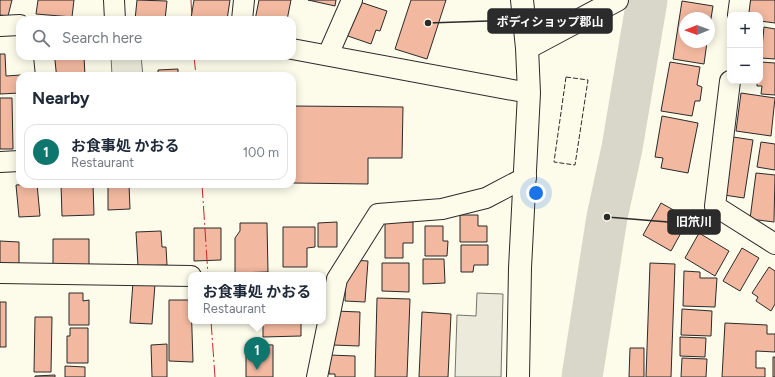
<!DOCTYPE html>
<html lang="en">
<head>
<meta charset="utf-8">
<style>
	:root { --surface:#fff; --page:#f6f6f7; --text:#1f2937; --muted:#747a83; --line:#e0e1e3; --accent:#0f766e }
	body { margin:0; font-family:Figtree,"Noto Sans JP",sans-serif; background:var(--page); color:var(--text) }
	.controls { position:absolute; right:12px; top:12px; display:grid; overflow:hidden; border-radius:8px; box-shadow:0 2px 10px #0003 }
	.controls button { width:36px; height:36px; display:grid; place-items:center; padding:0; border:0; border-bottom:1px solid var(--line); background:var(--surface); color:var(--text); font:20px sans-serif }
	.compass { position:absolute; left:679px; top:12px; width:36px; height:36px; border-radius:50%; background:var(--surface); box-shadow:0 2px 10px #0003; rotate:269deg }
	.you { position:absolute; left:536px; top:193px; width:14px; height:14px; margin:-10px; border:3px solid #fff; border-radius:50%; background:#1a73e8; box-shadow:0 0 0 6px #1a73e833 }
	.badge { display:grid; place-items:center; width:26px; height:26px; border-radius:50%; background:var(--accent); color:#fff; font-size:13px; font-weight:700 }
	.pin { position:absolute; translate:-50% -33px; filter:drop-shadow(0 1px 2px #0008) }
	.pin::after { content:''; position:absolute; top:21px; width:14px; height:12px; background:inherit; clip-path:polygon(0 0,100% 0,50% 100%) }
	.popup { position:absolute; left:188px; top:272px; width:138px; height:52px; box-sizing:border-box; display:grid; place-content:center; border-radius:8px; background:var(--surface); filter:drop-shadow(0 1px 3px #0005); font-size:13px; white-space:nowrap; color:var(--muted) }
	.popup b { font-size:15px; color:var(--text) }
	.popup::after { content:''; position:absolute; left:50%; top:100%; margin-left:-8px; border:8px solid transparent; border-top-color:var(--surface) }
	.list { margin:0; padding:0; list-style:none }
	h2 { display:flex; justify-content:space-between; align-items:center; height:52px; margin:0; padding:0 16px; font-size:17px }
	h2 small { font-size:13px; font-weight:400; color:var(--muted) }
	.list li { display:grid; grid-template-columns:26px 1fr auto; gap:12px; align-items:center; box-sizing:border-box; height:56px; margin:0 8px 8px; padding:0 8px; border:1px solid var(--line); border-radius:12px }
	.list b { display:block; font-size:15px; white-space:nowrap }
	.list p { margin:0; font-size:13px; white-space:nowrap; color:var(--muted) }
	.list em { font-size:13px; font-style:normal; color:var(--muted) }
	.icon { flex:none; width:22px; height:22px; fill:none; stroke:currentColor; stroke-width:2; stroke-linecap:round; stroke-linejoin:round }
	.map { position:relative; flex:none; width:775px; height:377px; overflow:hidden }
	.search { position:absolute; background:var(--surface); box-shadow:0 2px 10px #0003; left:16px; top:16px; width:280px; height:44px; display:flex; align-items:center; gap:10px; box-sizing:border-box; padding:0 14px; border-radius:12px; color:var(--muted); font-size:15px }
	.panel { position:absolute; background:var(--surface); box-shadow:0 2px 10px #0003; left:16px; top:72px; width:280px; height:116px; border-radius:12px }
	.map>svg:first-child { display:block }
</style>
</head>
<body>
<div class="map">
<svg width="775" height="377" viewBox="0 0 775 377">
	<rect width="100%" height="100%" fill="#fdfbea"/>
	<path fill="#ecebdb" stroke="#74746e" d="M111 56H141L143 76H112Z"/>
	<path fill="#eceadb" stroke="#74746e" d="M477 293 503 294 501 377H455L457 315 476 316Z"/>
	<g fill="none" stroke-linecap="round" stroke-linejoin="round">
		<path stroke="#d8d7c9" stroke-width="41" d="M582 377 607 217 622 148 647 0"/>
	</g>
	<path fill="#f2b8a0" stroke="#2b2b2b" d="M0 0H12L8 16 0 15Z
		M38 0H74L72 17 36 14Z
		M137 0 167 1 165 20H135Z
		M194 0H230L227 20H203L191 18Z
		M259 0H291L287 20H255Z
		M308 0H336L335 6Z
		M411 0H446L427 59 395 49Z
		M750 0H775V23L760 21V15H748Z
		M357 1 387 11 380 31 376 30 371 44 345 35Z
		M682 1 713 6 709 31V18H685V42H707L704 64 673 59Z
		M764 27 775 29V59L761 58Z
		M0 54H5L6 76 21 75 20 93 0 94Z
		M54 56H84L85 76H56Z
		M670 62 700 67 697 85 702 87 700 101H695L692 116 661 111Z
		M760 62 775 63V95L761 94 762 86H757V81H760Z
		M178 69V76H158V70Z
		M292 90 293 106 403 107 402 158H368V184L292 183Z
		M741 93 775 98 771 136 736 131Z
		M0 98H12L13 149H0Z
		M662 116 698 123 688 173 661 168 663 158 655 157Z
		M733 137 753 140 744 198 724 195Z
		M761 142 775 144V170L757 167Z
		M756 173 775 175 774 222 750 219Z
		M37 184 40 216 19 217 16 185Z
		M61 184H93L94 215 62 216Z
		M108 184H129L130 209 108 210Z
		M661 203 686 217 679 230 682 231 671 251 643 235Z
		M460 215H478V226H487V242H460Z
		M385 221 413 222V243H403V258H385Z
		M337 222V247H318V223Z
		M240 223H267L268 272 235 273V238L240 231Z
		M425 226H443V241H448L447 256H425Z
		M283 227H315V247L307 248V267H283Z
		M194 228H221V260L194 261Z
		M161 231 162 247H166L167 265 138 266 136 232Z
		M699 233 729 251 715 276 685 258Z
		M53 239H89V265H53Z
		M0 241 19 242V265H0Z
		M461 245H488V265H474L473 272H461Z
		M742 248 759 258 740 291 723 281Z
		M423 259H444L445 283 423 284Z
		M352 260 368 261 365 302 345 301 346 273Z
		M382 263H409V292L382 291Z
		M650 263 675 264 671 377H646Z
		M769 267 775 271V304L771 311 756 301 758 297 752 293Z
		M684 271 700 272V278H717L715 307 683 306Z
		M133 282 155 284 152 324 130 323Z
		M69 293H83V301L89 300V325H69Z
		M377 298 410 299 407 377H375Z
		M169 300H191L193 362 169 361Z
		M0 302H6V347H0Z
		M682 309 712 311 711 336 681 335Z
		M335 311 360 312 359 346 333 345Z
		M422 312 451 314 448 377H419Z
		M35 317H52L51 372H34Z
		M263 321H301V336L263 337Z
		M725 323 767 325V334H775V352L756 351V368H765V377H722Z
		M70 328H88V363H67V336H70Z
		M680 337 706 338 705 357 680 356Z
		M167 344V377H152L151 345Z
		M246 344 273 345V377H246Z
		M630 348H644V377H629Z
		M329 355 355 356V377H335V374H329Z
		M773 357H775V377H773Z
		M682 358 707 359 706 377H681Z
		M65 366 85 367V377H65Z
		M55 375V377H35V376Z"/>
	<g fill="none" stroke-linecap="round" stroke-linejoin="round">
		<g stroke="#2b2b2b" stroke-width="22">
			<path id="minor" d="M114 0 115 20
				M738 15 740 0
				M242 20 244 0
				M0 26 20 25
				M292 49 529 93
				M328 55 352 0
				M44 56 46 76
				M730 81 715 206 775 244
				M0 162 20 161
				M0 273 191 276
				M317 377 337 279 378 214 442 209 486 198 526 177"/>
		</g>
		<g stroke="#2b2b2b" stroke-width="24">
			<path id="tertiary" d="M527 48 617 0
				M518 377 520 268 529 93 527 48 522 0"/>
		</g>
		<use href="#minor" stroke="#fdfbea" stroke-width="20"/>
		<use href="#tertiary" stroke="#fdfbea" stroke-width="22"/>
		<path stroke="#2b2b2b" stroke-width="1" stroke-dasharray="5 2" stroke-linecap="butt" d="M566 77 588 80 575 165 554 162Z"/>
		<path stroke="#c62828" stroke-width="1" stroke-dasharray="14 3 2 3" stroke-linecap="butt" d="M191 0 192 20
			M194 56 196 76
			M202 184 208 275
			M211 321 215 377"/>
	</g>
	<path fill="none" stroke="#2b2b2b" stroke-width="1.5" d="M428 23L488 21M607 217L668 222"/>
	<g fill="#2b2b2b" stroke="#fdfbea" stroke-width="1.5">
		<circle cx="428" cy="23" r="4"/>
		<circle cx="607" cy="217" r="4"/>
	</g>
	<g fill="#2b2b2b" stroke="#2b2b2b" stroke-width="1.5">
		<rect x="488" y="9" width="124" height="24" rx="4"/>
		<rect x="668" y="210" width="52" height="24" rx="4"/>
	</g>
	<g font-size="12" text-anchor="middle" font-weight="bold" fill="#fff">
		<text x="550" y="26">ボディショップ郡山</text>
		<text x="694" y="226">旧笊川</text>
	</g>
</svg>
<div class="controls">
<button>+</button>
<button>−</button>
</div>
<svg class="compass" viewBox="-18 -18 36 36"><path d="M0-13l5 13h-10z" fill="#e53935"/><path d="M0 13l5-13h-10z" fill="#747a83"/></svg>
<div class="you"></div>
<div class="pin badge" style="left:257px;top:370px">1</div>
<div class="popup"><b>お食事処 かおる</b>Restaurant</div>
<div class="search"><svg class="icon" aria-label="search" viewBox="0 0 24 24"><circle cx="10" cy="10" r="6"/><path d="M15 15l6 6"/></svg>Search here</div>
<section class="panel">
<h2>Nearby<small></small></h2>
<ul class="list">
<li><span class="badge">1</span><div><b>お食事処 かおる</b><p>Restaurant</p></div><em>100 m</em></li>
</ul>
</section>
</div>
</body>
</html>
